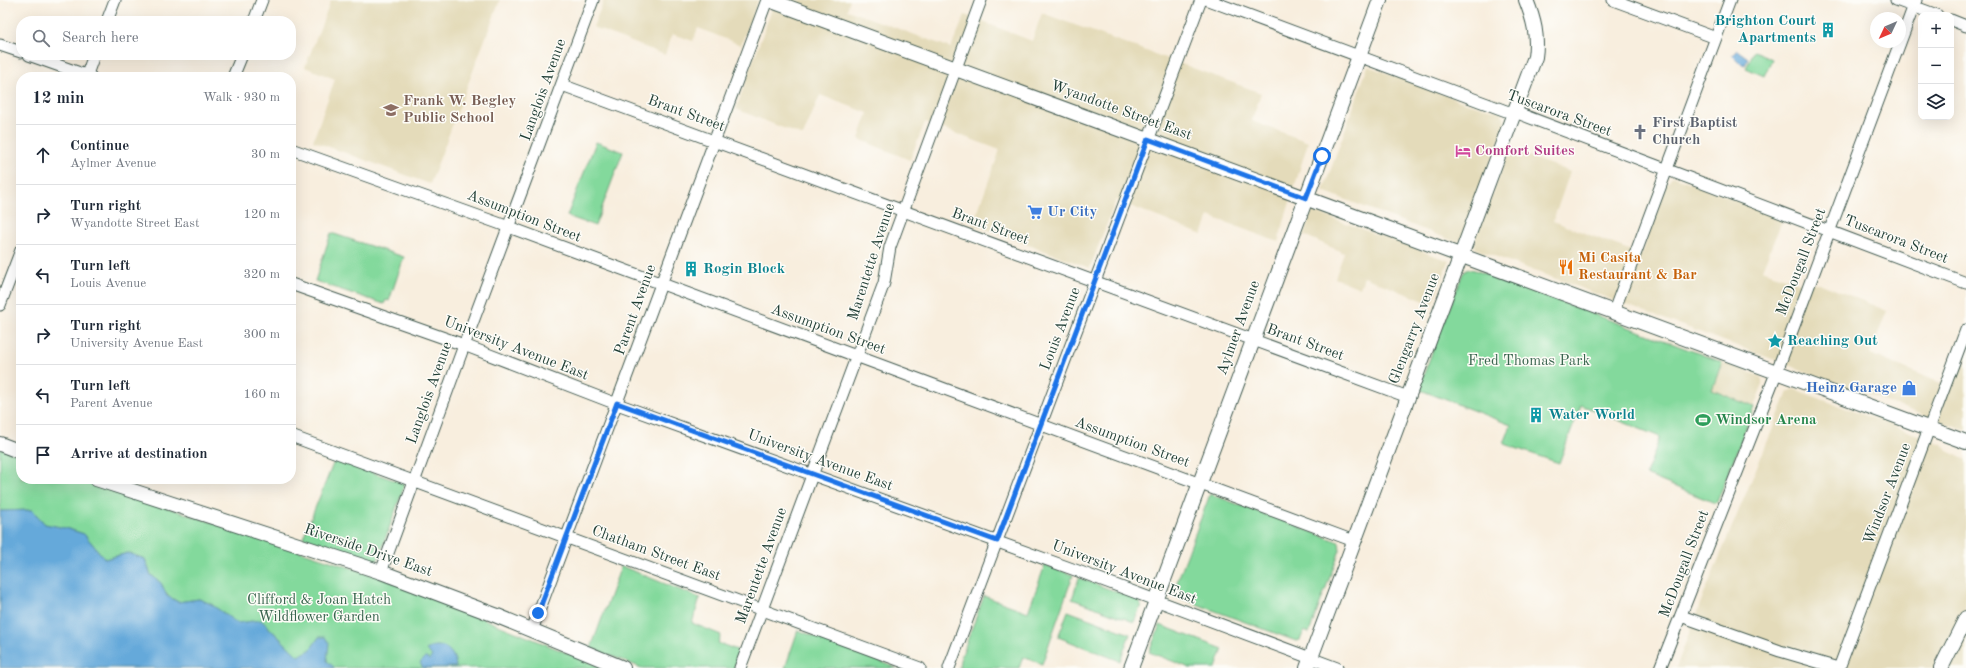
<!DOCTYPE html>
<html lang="en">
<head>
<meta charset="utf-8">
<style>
	:root { --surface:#fff; --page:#f2f2f3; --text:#1f2937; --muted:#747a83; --line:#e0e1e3 }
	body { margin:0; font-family:"Old Standard TT",serif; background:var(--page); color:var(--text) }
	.controls { position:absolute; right:12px; top:12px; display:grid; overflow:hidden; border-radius:8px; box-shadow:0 4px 16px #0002 }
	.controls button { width:36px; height:36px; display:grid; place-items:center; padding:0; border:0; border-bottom:1px solid var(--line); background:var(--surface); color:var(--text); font:20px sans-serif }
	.compass { position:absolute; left:1870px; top:12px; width:36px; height:36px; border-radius:50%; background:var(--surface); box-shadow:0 4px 16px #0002; rotate:226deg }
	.stop { position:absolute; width:12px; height:12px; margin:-9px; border:3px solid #1a73e8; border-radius:50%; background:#fff }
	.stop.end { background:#1a73e8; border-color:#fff; box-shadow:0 1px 4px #0008 }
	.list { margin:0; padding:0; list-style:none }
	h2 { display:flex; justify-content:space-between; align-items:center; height:52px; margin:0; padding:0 16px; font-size:17px }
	h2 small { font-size:13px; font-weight:400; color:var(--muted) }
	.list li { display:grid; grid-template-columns:26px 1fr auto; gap:12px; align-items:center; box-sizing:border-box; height:60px; padding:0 16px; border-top:1px solid var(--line) }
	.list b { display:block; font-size:15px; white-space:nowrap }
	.list p { margin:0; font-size:13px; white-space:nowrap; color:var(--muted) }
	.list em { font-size:13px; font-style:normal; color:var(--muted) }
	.icon { flex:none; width:22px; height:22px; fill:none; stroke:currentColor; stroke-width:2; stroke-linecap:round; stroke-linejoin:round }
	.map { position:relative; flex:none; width:1966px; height:668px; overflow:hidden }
	.search { position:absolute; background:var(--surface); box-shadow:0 4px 16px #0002; left:16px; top:16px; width:280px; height:44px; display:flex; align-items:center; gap:10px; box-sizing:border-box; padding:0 14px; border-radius:16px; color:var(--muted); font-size:15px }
	.panel { position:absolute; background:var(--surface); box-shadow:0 4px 16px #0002; left:16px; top:72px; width:280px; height:412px; border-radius:16px }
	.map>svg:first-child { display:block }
</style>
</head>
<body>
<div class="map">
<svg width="1966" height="668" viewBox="0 0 1966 668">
	<rect width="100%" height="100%" fill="#fdfcf7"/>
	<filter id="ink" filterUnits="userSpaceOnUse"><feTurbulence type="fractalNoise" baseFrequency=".025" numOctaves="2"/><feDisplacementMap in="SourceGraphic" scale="8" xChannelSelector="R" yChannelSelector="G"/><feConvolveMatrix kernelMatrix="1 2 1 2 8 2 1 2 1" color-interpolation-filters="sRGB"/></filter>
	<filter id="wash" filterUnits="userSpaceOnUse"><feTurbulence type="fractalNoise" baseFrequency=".012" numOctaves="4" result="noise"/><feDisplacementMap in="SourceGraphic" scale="16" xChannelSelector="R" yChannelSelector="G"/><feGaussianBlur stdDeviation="0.9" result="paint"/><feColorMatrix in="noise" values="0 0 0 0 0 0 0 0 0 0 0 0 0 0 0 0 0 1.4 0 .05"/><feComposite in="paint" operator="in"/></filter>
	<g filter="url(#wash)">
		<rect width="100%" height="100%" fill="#f8eede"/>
		<path fill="#e4dbba" d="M331 0H500L430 184 313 141 335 79 305 67Z
			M604 0H758L741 45 698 28 693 41 672 34 665 55 593 27Z
			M775 0H850L847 10 951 48 965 15 1032 41 1042 13 1261 93 1252 121 1308 142 1278 242 1209 216 1202 235 1116 200 1090 268 973 224 1000 150 925 122 910 160 859 139 868 113 820 95 803 136 736 109Z
			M1368 66 1463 102 1501 112 1504 117 1505 124 1462 239 1456 242 1323 191Z
			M1510 149 1570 172 1553 221 1642 255 1666 185 1672 176 1783 218 1762 270 1799 283H1819L1887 311 1870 354 1951 387 1966 348V431L1481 251 1475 248V239Z
			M1312 211 1449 261 1432 304 1364 277 1360 288 1335 278 1344 253 1304 235Z
			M1722 362 1759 376 1762 380V386L1754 407 1712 390Z
			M1794 389 1942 444 1947 451 1966 460V668H1676L1700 604 1788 392Z"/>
		<path fill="#83d99c" stroke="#518b68" d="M1754 51 1772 59 1764 76 1746 68Z
			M596 142 623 152 595 226 567 216Z
			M331 233 404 257 389 301 386 300 384 304 315 281Z
			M1468 269 1475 270 1722 362 1712 390 1754 407 1717 502 1715 503 1646 475 1660 437 1581 405 1559 463 1504 444 1511 425 1418 389 1463 273Z
			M0 448 21 456V479H80L385 579 604 668H325L298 656 261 620 237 623 211 604 199 599 178 602 167 595 161 583 151 575 145 559 128 553 105 559 84 534 65 528 45 524 32 510 0 511Z
			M335 459 405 484 377 562 303 538Z
			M1210 494 1339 542 1340 550 1309 633 1304 631 1300 640 1296 641 1175 596 1173 593Z
			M1045 565 1073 575 1042 664 1023 657 1019 668H959L960 660 984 596 1028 612Z
			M621 566 700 598 692 623 721 635 718 643 740 651 734 668H642L591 648Z
			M1079 578 1139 600 1141 605 1134 622 1072 599Z
			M1068 611 1130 634 1120 661 1058 637Z
			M1160 625 1223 649 1216 668H1190L1149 652Z
			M798 630 897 668H785Z"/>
		<path fill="#65a9da" stroke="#427387" d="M1737 50 1748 58 1745 65 1740 63 1732 55Z
			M32 510 45 524 65 528 84 534 105 559 128 553 145 559 151 575 161 583 167 596 178 602 199 599 211 604 237 623 261 620 298 656 310 650 319 637H325L329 643 327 661 335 668H0V511Z
			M434 646C448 645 455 654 456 667L423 668 420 663 426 657 429 660 432 656 426 650Z"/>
	</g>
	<g filter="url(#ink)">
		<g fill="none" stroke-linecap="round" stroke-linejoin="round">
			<g stroke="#40584e" stroke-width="13">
				<path id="minor" d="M1208 0 1506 111 1515 112 1966 283
					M1613 0 1716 38
					M1896 0 1937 15
					M1951 20 1966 26
					M107 21 115 0
					M254 21 262 0
					M0 45 21 52
					M29 55 91 77
					M86 77 94 55
					M233 77 242 55
					M562 85 1408 397
					M291 149 498 223 1354 541
					M291 284 464 345 609 401 1078 571 1337 668
					M0 305 21 250
					M1614 311 1730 0
					M291 436 920 668
					M381 572 462 351 593 0
					M1681 616 1780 651 1838 668
					M532 630 767 0
					M740 668 884 283 890 247 981 0
					M949 668 1201 0
					M1660 668 1777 371 1916 0
					M1839 668 1966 330"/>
			</g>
			<g stroke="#40584e" stroke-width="16">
				<path id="major" d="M769 0 1966 442
					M0 444 21 452
					M96 479 381 572 495 615 623 668
					M1131 668 1380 0
					M1307 668 1535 57C1538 36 1534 20 1526 0
					M1941 668 1966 618"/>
			</g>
			<use href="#minor" stroke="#fff" stroke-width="11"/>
			<use href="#major" stroke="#fff" stroke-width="14"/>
		</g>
	</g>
	<g fill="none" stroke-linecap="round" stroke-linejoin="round" filter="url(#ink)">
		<path stroke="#1a73e8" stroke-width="5" d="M538 613 617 403 997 541 1148 139 1306 198 1322 156"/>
	</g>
	<defs>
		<g id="building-bare" transform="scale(1.2)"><path d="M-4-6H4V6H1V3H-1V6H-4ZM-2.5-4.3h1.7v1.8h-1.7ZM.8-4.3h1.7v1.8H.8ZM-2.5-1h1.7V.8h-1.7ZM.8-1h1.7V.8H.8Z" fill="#0f9aa8" stroke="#fdfcf7" stroke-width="2.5" paint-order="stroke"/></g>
		<g id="school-bare" transform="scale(1.2)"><path d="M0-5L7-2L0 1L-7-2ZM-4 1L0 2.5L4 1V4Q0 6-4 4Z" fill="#8d6e63" stroke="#fdfcf7" stroke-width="2.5" paint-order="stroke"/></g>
		<g id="church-bare" transform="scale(1.2)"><path d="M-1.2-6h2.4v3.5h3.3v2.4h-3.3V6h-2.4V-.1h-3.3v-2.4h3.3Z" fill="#6b7280" stroke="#fdfcf7" stroke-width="2.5" paint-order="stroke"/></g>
		<g id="hotel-bare" transform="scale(1.2)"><path d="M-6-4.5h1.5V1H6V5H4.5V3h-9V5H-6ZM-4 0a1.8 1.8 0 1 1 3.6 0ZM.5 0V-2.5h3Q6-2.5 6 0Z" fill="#d1479c" stroke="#fdfcf7" stroke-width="2.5" paint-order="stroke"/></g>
		<g id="supermarket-bare" transform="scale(1.2)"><path d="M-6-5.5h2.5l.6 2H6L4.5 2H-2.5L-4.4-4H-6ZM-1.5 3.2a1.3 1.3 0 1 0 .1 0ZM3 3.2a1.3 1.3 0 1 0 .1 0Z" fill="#3f7fe0" stroke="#fdfcf7" stroke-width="2.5" paint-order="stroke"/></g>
		<g id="restaurant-bare" transform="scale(1.2)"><path d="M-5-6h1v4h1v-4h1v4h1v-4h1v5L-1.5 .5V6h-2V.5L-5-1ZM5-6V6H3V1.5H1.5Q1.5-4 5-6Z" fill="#e8710a" stroke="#fdfcf7" stroke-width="2.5" paint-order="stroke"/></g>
		<g id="sight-bare" transform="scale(1.2)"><path d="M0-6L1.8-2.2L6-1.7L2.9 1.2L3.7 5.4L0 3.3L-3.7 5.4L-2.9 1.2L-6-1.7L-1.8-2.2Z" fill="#0f9aa8" stroke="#fdfcf7" stroke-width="2.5" paint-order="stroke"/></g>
		<g id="shop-bare" transform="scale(1.2)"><path d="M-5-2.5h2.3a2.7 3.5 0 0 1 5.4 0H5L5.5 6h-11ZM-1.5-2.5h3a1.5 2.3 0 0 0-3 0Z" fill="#3f7fe0" stroke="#fdfcf7" stroke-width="2.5" paint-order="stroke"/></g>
		<g id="stadium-bare" transform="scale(1.2)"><path d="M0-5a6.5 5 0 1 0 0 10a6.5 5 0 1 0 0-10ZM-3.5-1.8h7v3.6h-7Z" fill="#2e9e5b" stroke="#fdfcf7" stroke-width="2.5" paint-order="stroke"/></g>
	</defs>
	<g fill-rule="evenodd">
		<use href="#building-bare" x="1828" y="30"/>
		<use href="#school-bare" x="391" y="110"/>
		<use href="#church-bare" x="1640" y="132"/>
		<use href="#hotel-bare" x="1463" y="151"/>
		<use href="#supermarket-bare" x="1035" y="212"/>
		<use href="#restaurant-bare" x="1566" y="267"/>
		<use href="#building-bare" x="691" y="269"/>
		<use href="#sight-bare" x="1775" y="341"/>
		<use href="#shop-bare" x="1909" y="388"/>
		<use href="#building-bare" x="1536" y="415"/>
		<use href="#stadium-bare" x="1703" y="420"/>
	</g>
	<g text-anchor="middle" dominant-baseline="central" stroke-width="3" stroke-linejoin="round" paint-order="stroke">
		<g font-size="15" font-weight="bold" fill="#0d838f" stroke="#fdfcf7" text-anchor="start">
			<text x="1816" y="21" text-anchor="end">Brighton Court<tspan x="1816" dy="17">Apartments</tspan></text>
			<text x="703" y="269">Rogin Block</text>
			<text x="1787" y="341">Reaching Out</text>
			<text x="1548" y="415">Water World</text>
		</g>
		<g font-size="15" fill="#1f3d34" stroke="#fdfcf7">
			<text transform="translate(544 90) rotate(-70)">Langlois Avenue</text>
			<text transform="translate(1121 111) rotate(20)">Wyandotte Street East</text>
			<text transform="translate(686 114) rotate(20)">Brant Street</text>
			<text transform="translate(1559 114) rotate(20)">Tuscarora Street</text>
			<text transform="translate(524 217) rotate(21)">Assumption Street</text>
			<text transform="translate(990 227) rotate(20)">Brant Street</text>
			<text transform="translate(1896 240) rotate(21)">Tuscarora Street</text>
			<text transform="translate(872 262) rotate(-72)">Marentette Avenue</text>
			<text transform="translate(1802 262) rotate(-69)">McDougall Street</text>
			<text transform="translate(636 310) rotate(-70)">Parent Avenue</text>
			<text transform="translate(1239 328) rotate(-70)">Aylmer Avenue</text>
			<text transform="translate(1061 329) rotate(-69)">Louis Avenue</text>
			<text transform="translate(1415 329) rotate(-69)">Glengarry Avenue</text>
			<text transform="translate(828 330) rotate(20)">Assumption Street</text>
			<text transform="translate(1305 343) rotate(20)">Brant Street</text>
			<text transform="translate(516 349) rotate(21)">University Avenue East</text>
			<text transform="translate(430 393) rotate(-70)">Langlois Avenue</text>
			<text transform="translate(1132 443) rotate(20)">Assumption Street</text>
			<text transform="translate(820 461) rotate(20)">University Avenue East</text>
			<text transform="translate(1888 494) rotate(-69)">Windsor Avenue</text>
			<text transform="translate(368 551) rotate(19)">Riverside Drive East</text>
			<text transform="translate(656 554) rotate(20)">Chatham Street East</text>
			<text transform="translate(1685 564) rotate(-69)">McDougall Street</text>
			<text transform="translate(762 566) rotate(-70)">Marentette Avenue</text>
			<text transform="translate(1124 573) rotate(21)">University Avenue East</text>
		</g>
		<g font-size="15" font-weight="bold" fill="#785e54" stroke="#fdfcf7" text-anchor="start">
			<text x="403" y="101">Frank W. Begley<tspan x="403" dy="17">Public School</tspan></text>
		</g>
		<g font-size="15" font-weight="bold" fill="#5b616d" stroke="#fdfcf7" text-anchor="start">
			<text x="1652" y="123">First Baptist<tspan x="1652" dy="17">Church</tspan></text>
		</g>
		<g font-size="15" font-weight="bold" fill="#b23c85" stroke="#fdfcf7" text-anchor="start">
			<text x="1475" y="151">Comfort Suites</text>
		</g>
		<g font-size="15" font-weight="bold" fill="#366cbe" stroke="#fdfcf7" text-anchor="start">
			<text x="1047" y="212">Ur City</text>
			<text x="1897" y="388" text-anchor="end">Heinz Garage</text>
		</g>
		<g font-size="15" font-weight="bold" fill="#c56008" stroke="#fdfcf7" text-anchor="start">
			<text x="1578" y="258">Mi Casita<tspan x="1578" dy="17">Restaurant &amp; Bar</tspan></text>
		</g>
		<g font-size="15" fill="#38644e" stroke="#fdfcf7">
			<text x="1529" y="361">Fred Thomas Park</text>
			<text x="319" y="600">Clifford &amp; Joan Hatch<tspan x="319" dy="17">Wildflower Garden</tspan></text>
		</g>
		<g font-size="15" font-weight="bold" fill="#27864d" stroke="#fdfcf7" text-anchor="start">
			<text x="1715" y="420">Windsor Arena</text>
		</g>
	</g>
</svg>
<div class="controls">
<button>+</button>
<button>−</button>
<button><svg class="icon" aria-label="layers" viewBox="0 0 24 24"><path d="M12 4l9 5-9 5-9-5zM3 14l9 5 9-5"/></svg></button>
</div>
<svg class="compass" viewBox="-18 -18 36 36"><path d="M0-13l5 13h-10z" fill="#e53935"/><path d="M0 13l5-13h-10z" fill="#747a83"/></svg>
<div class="stop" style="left:1322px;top:156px"></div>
<div class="stop end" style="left:538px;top:613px"></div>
<div class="search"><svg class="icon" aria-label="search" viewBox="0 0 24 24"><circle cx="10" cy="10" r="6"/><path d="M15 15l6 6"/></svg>Search here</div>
<section class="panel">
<h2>12 min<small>Walk · 930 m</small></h2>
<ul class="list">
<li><svg class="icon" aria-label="ahead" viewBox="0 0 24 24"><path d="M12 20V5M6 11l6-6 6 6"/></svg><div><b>Continue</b><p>Aylmer Avenue</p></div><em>30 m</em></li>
<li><svg class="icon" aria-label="right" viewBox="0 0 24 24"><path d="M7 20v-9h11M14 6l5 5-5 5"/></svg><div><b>Turn right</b><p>Wyandotte Street East</p></div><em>120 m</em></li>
<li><svg class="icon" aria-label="left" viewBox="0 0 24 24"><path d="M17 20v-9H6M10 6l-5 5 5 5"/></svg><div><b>Turn left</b><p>Louis Avenue</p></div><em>320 m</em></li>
<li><svg class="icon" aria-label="right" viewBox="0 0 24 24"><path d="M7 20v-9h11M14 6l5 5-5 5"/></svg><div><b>Turn right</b><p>University Avenue East</p></div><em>300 m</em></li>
<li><svg class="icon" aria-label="left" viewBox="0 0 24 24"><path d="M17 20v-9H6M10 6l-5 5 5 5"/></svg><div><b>Turn left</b><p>Parent Avenue</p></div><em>160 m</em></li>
<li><svg class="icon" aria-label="arrive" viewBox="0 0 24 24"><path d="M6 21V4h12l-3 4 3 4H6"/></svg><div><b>Arrive at destination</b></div></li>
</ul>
</section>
</div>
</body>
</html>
